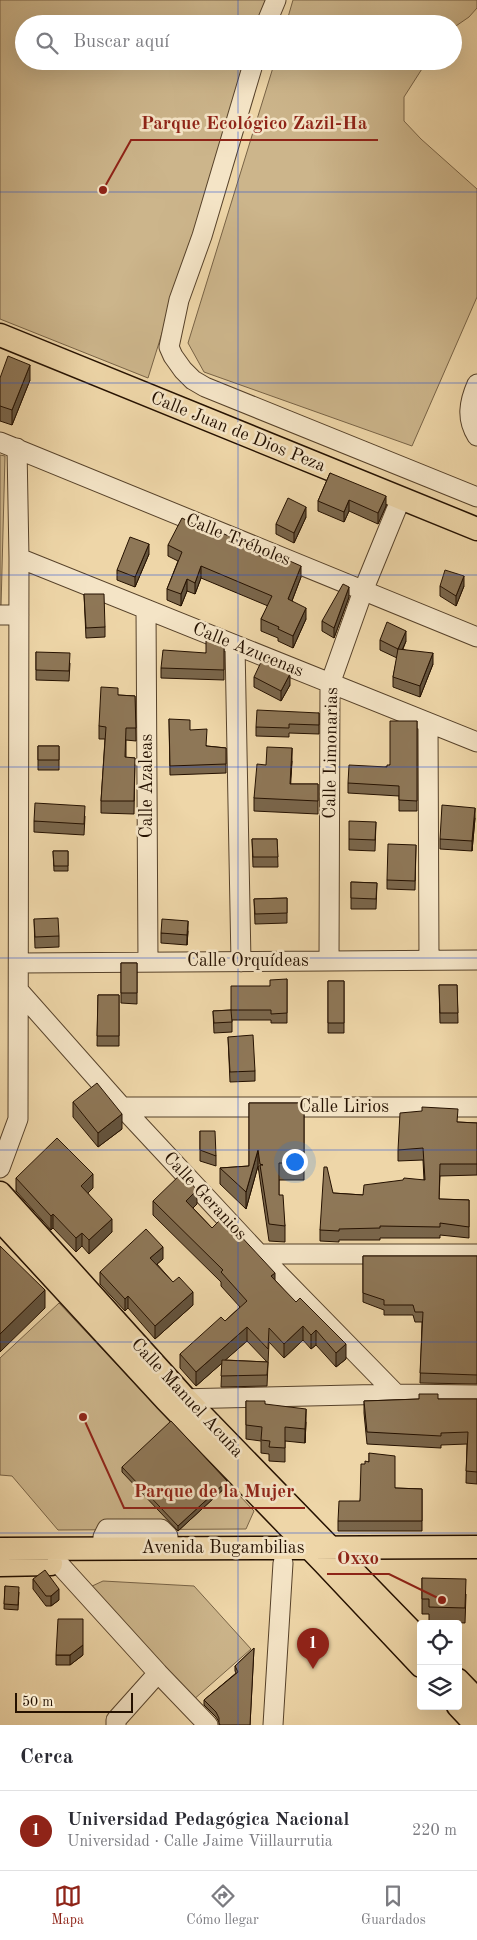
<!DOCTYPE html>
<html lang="es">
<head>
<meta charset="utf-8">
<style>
	:root { --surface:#fff; --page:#f2f2f3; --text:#2b2b33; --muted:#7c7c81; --line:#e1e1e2; --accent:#8f2418 }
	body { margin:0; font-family:"Old Standard TT",serif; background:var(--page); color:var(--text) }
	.controls { position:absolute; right:15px; bottom:15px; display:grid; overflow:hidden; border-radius:5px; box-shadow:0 5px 20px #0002 }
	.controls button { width:45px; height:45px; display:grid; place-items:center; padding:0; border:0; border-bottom:1px solid var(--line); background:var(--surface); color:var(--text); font:25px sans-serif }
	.scale { position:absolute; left:15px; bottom:12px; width:118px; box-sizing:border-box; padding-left:5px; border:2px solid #251100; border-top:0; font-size:14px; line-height:18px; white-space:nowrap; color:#251100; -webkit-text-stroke:4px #f4e4c6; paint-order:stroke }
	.you { position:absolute; left:294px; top:1161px; width:18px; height:18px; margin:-12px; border:4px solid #fff; border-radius:50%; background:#1a73e8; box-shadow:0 0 0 8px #1a73e833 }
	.badge { display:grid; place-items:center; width:32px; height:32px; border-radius:50%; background:var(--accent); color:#fff; font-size:16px; font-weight:700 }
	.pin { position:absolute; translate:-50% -41px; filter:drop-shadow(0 1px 2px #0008) }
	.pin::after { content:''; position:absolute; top:26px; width:18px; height:15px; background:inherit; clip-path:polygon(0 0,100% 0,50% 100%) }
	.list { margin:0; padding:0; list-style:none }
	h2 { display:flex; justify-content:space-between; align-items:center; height:65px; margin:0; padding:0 20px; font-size:21px }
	h2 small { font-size:16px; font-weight:400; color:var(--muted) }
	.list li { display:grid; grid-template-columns:32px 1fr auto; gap:15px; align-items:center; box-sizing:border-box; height:80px; padding:0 20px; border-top:1px solid var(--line) }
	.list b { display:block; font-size:19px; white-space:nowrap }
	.list p { margin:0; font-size:16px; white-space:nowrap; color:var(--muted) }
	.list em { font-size:16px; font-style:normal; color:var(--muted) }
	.icon { flex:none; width:28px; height:28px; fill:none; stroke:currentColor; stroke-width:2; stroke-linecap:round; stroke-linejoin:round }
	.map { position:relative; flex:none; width:477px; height:1725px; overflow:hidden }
	.search { position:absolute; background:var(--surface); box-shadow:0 5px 20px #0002; left:15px; right:15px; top:15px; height:55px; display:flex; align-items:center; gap:12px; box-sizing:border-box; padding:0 18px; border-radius:28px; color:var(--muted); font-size:19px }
	.sheet { height:145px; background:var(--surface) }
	nav { display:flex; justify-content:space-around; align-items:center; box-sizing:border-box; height:70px; border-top:1px solid var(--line); background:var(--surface); font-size:14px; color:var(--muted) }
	nav a { display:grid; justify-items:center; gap:2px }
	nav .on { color:var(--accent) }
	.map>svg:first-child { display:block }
</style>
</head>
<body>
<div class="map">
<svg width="477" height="1725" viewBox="0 0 477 1725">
	<rect width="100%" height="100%" fill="#eed6a8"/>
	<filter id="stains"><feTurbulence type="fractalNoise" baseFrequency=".004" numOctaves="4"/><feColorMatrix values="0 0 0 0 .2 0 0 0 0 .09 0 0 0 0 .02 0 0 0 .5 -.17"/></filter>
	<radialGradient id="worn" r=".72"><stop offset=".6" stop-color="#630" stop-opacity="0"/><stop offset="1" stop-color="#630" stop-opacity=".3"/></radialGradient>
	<path fill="#ccb58b" stroke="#786346" d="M0 0H266L259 24H24V61H247L148 378 0 319Z
		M293 0H477V8L469 17 453 28V24H286Z
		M275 61H427L404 97V121L421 139 477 189V297L412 446 204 372 188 343Z
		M0 455 5 456 1 607H0Z
		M59 1303 254 1511 246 1529 58 1530 12 1476 0 1475V1358Z
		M103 1581 194 1586 251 1649 192 1701 90 1587Z"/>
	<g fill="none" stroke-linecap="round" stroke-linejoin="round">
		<g stroke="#57422a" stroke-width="21">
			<path id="minor" d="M266 24 276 0
				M254 61 202 236 179 300 169 347 173 356 183 370 193 380 205 387 477 497
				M477 384C469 402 466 419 477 436
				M0 442 477 637
				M19 558 477 742
				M146 610 148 961
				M0 615H19
				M235 645 241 962
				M428 723 429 960
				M329 960 330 684 363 591 401 498
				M20 963 477 960
				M20 992 122 1107 259 1254 396 1394
				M122 1107H477
				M0 1168 18 1119 19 558 17 448
				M259 1254H477
				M177 1399 396 1394 477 1395
				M55 1549 59 1564 158 1673 208 1725
				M102 1549 103 1537 107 1529H161L168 1536V1548
				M116 1725V1720L158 1673
				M273 1725 283 1563"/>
		</g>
		<g stroke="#251100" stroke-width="25">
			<path id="major" d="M0 335 477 529
				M0 1193 186 1399 421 1641
				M0 1220 166 1400 324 1563 421 1666
				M0 1549 477 1547
				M0 1565 51 1564
				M458 1680 477 1700
				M458 1706 476 1725"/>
		</g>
		<use href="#minor" stroke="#f4e4c6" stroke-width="19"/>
		<use href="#major" stroke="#eed6a8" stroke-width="22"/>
	</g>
	<path fill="#7a664b" stroke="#251100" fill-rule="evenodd" d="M0 378 30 380 12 425 0 421Z
		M330 473 386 506 378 524 349 511 344 522 318 511V501Z
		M306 517 294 543 276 534V524Z
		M216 535 257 555 301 577 292 601 306 619 293 648 278 641V638L261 631V619L268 606 201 578 195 594 187 591 181 606 167 600V589L178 561 168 556V545Z
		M149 554 135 587 117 580V570Z
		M440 586H464L456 606 440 596Z
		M84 594 105 627V637L86 638Z
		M349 597 334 638 322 631V621Z
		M380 640 406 641 403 649 433 664 420 697 393 687V677L397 658 380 650Z
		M224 642V680L161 678V668L206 653Z
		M36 652 70 663 69 681 36 680Z
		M254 677 290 685 281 701 254 687Z
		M118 695 135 696 136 741 126 740V758H135L134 814 101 813V801L105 739H99V726Z
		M319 713V734L289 733V737L256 736V727Z
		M169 719 190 730 207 746 226 748V773L170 775Z
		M417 721V811H399V796L348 793V783L390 765Z
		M38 746H59V770H38Z
		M292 761 290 784H318V814L254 811V798L266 765Z
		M85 816 84 835 34 832V821Z
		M475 818 472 851 440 849V839Z
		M376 822 375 851 349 850V839Z
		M252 839H277L278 867H253Z
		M416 845 415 890 387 889V880Z
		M53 851H68V871H54Z
		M351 882 377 883 376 909H351Z
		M287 898V923L255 924 254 899Z
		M34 919 59 936V947L35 948Z
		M188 931 187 945 161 943V933Z
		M121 963H137V1004L121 1003Z
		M287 979V1023H271V1020H232V1032L214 1033 213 1011 231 1010 270 986Z
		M328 981H344V1033H328Z
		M439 985H457L458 1023H440Z
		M98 995H119V1046H97Z
		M228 1037 255 1071V1081L230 1082Z
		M73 1102 122 1129 98 1147 73 1117Z
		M249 1103H304V1180H279V1195L285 1226V1242L269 1241 258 1166 246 1209 220 1184V1168L249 1166Z
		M457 1122 477 1123V1175L440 1176 439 1199 469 1200V1238L440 1235V1238H380V1240H339V1242L320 1241V1230L333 1193 363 1195 424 1180 423 1160 398 1161V1150Z
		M200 1131 216 1156V1166L200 1161Z
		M16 1178 93 1188 88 1193 112 1232 89 1254 82 1246 76 1252 53 1228 51 1230 16 1191Z
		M153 1201 197 1204 193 1208 212 1228 275 1280 346 1359 336 1367 316 1345 311 1349 303 1340 284 1358 269 1342 267 1386 221 1387 222 1363 196 1386 180 1368V1354L225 1321 240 1307 221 1286V1282L153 1215ZM247 1341 267 1362 225 1360Z
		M363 1256H477V1384L420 1383 422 1322H415L413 1315H384V1310L363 1302Z
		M163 1259 157 1264 193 1305 155 1339 128 1308 125 1311 100 1284V1272Z
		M419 1399H477V1484L466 1483 467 1444 441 1445V1448L367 1444 364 1413V1401Z
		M246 1401 265 1404 306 1422 305 1443 285 1441V1462L269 1461V1454L261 1453V1441L246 1439Z
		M369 1453 395 1488 422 1489V1531H338V1521L360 1501 365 1464 369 1462Z
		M122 1467 227 1486 178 1531 122 1472Z
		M422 1578 466 1594 465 1623 429 1621V1614H422Z
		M33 1579 59 1600 51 1606H46L33 1589Z
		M5 1586 19 1592 18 1610 4 1609Z
		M254 1648 250 1725H219V1722L216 1717 204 1705V1700L236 1673 235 1671V1666Z
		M56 1655H83L70 1665H56Z"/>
	<path fill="#63533d" stroke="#251100" d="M30 365V380L12 425V410Z
		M386 496V506L378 524V513Z
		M349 500V511L344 522V512Z
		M306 507V517L294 543V533Z
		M149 544V554L135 587V577Z
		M201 566V578L195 594V583Z
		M301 566V577L288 611V599Z
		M464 576V586L456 606V596Z
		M187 579V591L181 606V594Z
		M349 587V597L334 638V628Z
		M306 608V619L293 648V636Z
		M406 631V641L398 659V649Z
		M433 653V664L420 697V686Z
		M290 674V685L281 701V691Z
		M292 748V761L290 797V784Z
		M475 808V818L472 851V841Z
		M188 921V931L187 945V935Z
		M122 1114V1129L98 1147V1133Z
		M258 1150V1166L246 1209V1192Z
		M93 1174V1188L81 1200V1186Z
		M197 1190V1204L186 1215V1201Z
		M53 1214V1228L51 1230V1216Z
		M112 1219V1232L89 1254V1240Z
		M82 1233V1246L76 1252V1238Z
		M163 1247V1259L150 1270V1258Z
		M275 1273V1287L271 1276Z
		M45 1290V1308L0 1352V1334Z
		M193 1292V1305L155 1339V1326Z
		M128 1296V1308L125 1311V1299Z
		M303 1326V1340L284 1358V1344Z
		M247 1327V1341L196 1386V1372Z
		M316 1330V1345L311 1349V1335Z
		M346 1344V1359L336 1367V1353Z
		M306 1409V1422L305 1443V1429Z
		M227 1481V1486L178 1531V1526Z
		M59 1589V1600L51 1606V1596Z
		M83 1645V1655L70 1665V1655Z"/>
	<path fill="#8e7757" stroke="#251100" d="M8 356 30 365 12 410 0 406V378Z
		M330 473 386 496 378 513 349 500 344 512 318 501Z
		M288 498 306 507 294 533 276 524Z
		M182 518 216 535 217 531 257 548 255 554 281 564 283 558 301 566 288 599 306 608 293 636 278 629 279 627 261 619 272 596 201 566 195 583 187 579 181 594 167 589 182 552 168 545Z
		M130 537 149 544 135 577 117 570Z
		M445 570 464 576 456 596 440 586Z
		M343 584 349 587 334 628 322 621Z
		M84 594H104L105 627 86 628Z
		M387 622 406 631 398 649 380 640Z
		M206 639H216L224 642V670L161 668 163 650 206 653Z
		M398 649 433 653 420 686 393 677Z
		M36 652 70 653 69 671 36 670Z
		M262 660 290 674 281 691 254 677Z
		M101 687 118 688V695L135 696 136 728H126L125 757 135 758 134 801H101L106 727 99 726Z
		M257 710 319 713V725L289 724V728L256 727Z
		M169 719 190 720V730L207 729 206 746 226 748V764L170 766Z
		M390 721H417V801L399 800V786L348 783 349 765 387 767V765H390Z
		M38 746H59V760H38Z
		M267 747 292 748 290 784H318V801L254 798 257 764 266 765Z
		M35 803 85 806 84 824 34 821Z
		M442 805 475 808 472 841 440 839Z
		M349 821 376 822 375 840 349 839Z
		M252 839H277L278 857H253Z
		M388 844 416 845 415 881 387 880Z
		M53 851H68V866H54Z
		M351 882 377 883 376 899 351 898Z
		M287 898V913L255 914 254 899Z
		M58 918 59 936 35 937 34 919Z
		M162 919 188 921 187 935 161 933Z
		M121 963H137V993H121Z
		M287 979V1013L271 1014V1010H231L232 1022 214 1023 213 1011 231 1010V986H270V980Z
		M328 981H344V1023H328Z
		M439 985H457L458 1013H440Z
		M98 995H119V1036H97Z
		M253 1035 255 1071 230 1072 228 1037Z
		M97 1083 122 1114 98 1133 73 1102Z
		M249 1103H304V1163H279V1195H283L285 1226 269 1224 260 1165H263L260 1164 258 1150 246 1192 220 1168 249 1166Z
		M422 1107 458 1109 457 1122 477 1123V1164H440L439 1199 469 1200V1227L440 1223V1227L380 1226V1228L339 1229V1231L320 1230 324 1167H327L333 1193 363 1195 364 1185 403 1180 404 1178 425 1180 423 1148 398 1150 400 1113 422 1111Z
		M200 1131H215L216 1156 200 1150Z
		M57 1138 93 1174 81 1186 112 1219 89 1240 82 1233 76 1238 53 1214 51 1216 16 1178Z
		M182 1173 197 1190 186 1201 212 1228 223 1217 275 1273 271 1276 296 1302 300 1298 346 1344 336 1353 316 1330 311 1335 303 1326 284 1344 269 1328 268 1349 247 1327 196 1372 180 1354 221 1317 225 1321 247 1301 221 1272 223 1270 153 1201Z
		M146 1229 163 1247 150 1258 173 1282 179 1277 193 1292 155 1326 128 1296 125 1299 100 1272Z
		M0 1246 45 1290 0 1334Z
		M363 1256H477V1375L420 1373 423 1312H415L413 1305H384V1300L363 1293Z
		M222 1360 268 1362 267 1375 221 1376Z
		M419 1394H438V1399H477V1472L466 1471 468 1432 441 1433V1436L367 1432 364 1401 419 1399Z
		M246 1401H265V1404L306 1409 305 1429 285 1427V1448L269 1447 270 1441 261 1440 262 1427 246 1425Z
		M171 1421 227 1481 178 1526 122 1467Z
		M369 1453 395 1456V1488L422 1489V1521H338L339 1501H360L361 1464H365V1461L369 1462Z
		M45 1570 59 1589 51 1596H46L33 1579Z
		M422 1578 466 1579 465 1608 429 1607V1599H422Z
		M5 1586 19 1587 18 1605 4 1604Z
		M58 1619H83V1645L70 1655H56Z
		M254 1648 250 1725H220L219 1723V1718L216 1712 204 1700 238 1672 235 1666Z"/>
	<path fill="none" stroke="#1d4ed8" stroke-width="1" stroke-opacity="0.55" d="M238 0V24M238 61V1725M0 192H477M0 383H477M0 575H477M0 767H477M0 958H477M0 1150H477M0 1342H477M0 1533H477"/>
	<g text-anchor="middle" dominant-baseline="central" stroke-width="5" stroke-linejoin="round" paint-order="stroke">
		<g font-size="18" fill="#251100" stroke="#f4e4c6">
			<text transform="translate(238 432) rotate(22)">Calle Juan de Dios Peza</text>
			<text transform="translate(238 540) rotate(22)">Calle Tréboles</text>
			<text transform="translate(248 650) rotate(22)">Calle Azucenas</text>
			<text transform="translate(331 753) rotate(-89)">Calle Limonarias</text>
			<text transform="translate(147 786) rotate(-90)">Calle Azaleas</text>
			<text x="248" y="961">Calle Orquídeas</text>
			<text x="344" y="1107">Calle Lirios</text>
			<text transform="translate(205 1196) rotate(47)">Calle Geranios</text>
			<text transform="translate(187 1398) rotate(47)">Calle Manuel Acuña</text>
			<text x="223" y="1548">Avenida Bugambilias</text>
		</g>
	</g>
	<path fill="none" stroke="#8f2418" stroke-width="2" d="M103 190L131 140H378M83 1417L124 1508H305M442 1600L389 1574H327"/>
	<g fill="#8f2418" stroke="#f4e4c6" stroke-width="2">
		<circle cx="103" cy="190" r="5"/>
		<circle cx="83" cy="1417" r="5"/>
		<circle cx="442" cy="1600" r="5"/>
	</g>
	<g font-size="19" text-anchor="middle" font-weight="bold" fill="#8f2418" stroke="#f4e4c6" stroke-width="5" stroke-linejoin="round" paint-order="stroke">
		<text x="254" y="129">Parque Ecológico Zazil-Ha</text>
		<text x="214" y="1497">Parque de la Mujer</text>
		<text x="358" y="1564">Oxxo</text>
	</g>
	<rect width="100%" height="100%" filter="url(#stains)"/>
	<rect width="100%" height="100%" fill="url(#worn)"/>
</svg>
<div class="controls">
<button><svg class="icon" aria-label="locate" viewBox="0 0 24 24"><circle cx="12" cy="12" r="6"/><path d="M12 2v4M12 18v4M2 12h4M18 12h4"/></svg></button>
<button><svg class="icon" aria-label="layers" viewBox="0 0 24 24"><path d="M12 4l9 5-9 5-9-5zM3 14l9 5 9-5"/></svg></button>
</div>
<div class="scale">50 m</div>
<div class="you"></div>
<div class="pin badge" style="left:313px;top:1669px">1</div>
<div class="search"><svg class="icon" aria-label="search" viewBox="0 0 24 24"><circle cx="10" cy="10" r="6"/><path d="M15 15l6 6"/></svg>Buscar aquí</div>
</div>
<section class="sheet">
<h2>Cerca<small></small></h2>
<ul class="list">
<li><span class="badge">1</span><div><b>Universidad Pedagógica Nacional</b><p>Universidad · Calle Jaime Viillaurrutia</p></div><em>220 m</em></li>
</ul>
</section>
<nav>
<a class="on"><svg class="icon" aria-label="map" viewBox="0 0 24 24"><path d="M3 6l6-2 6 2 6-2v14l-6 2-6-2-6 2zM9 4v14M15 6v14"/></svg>Mapa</a>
<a><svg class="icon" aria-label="directions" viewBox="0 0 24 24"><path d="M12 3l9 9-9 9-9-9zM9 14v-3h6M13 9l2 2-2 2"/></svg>Cómo llegar</a>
<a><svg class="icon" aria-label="saved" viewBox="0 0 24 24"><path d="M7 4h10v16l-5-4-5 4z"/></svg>Guardados</a>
</nav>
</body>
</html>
